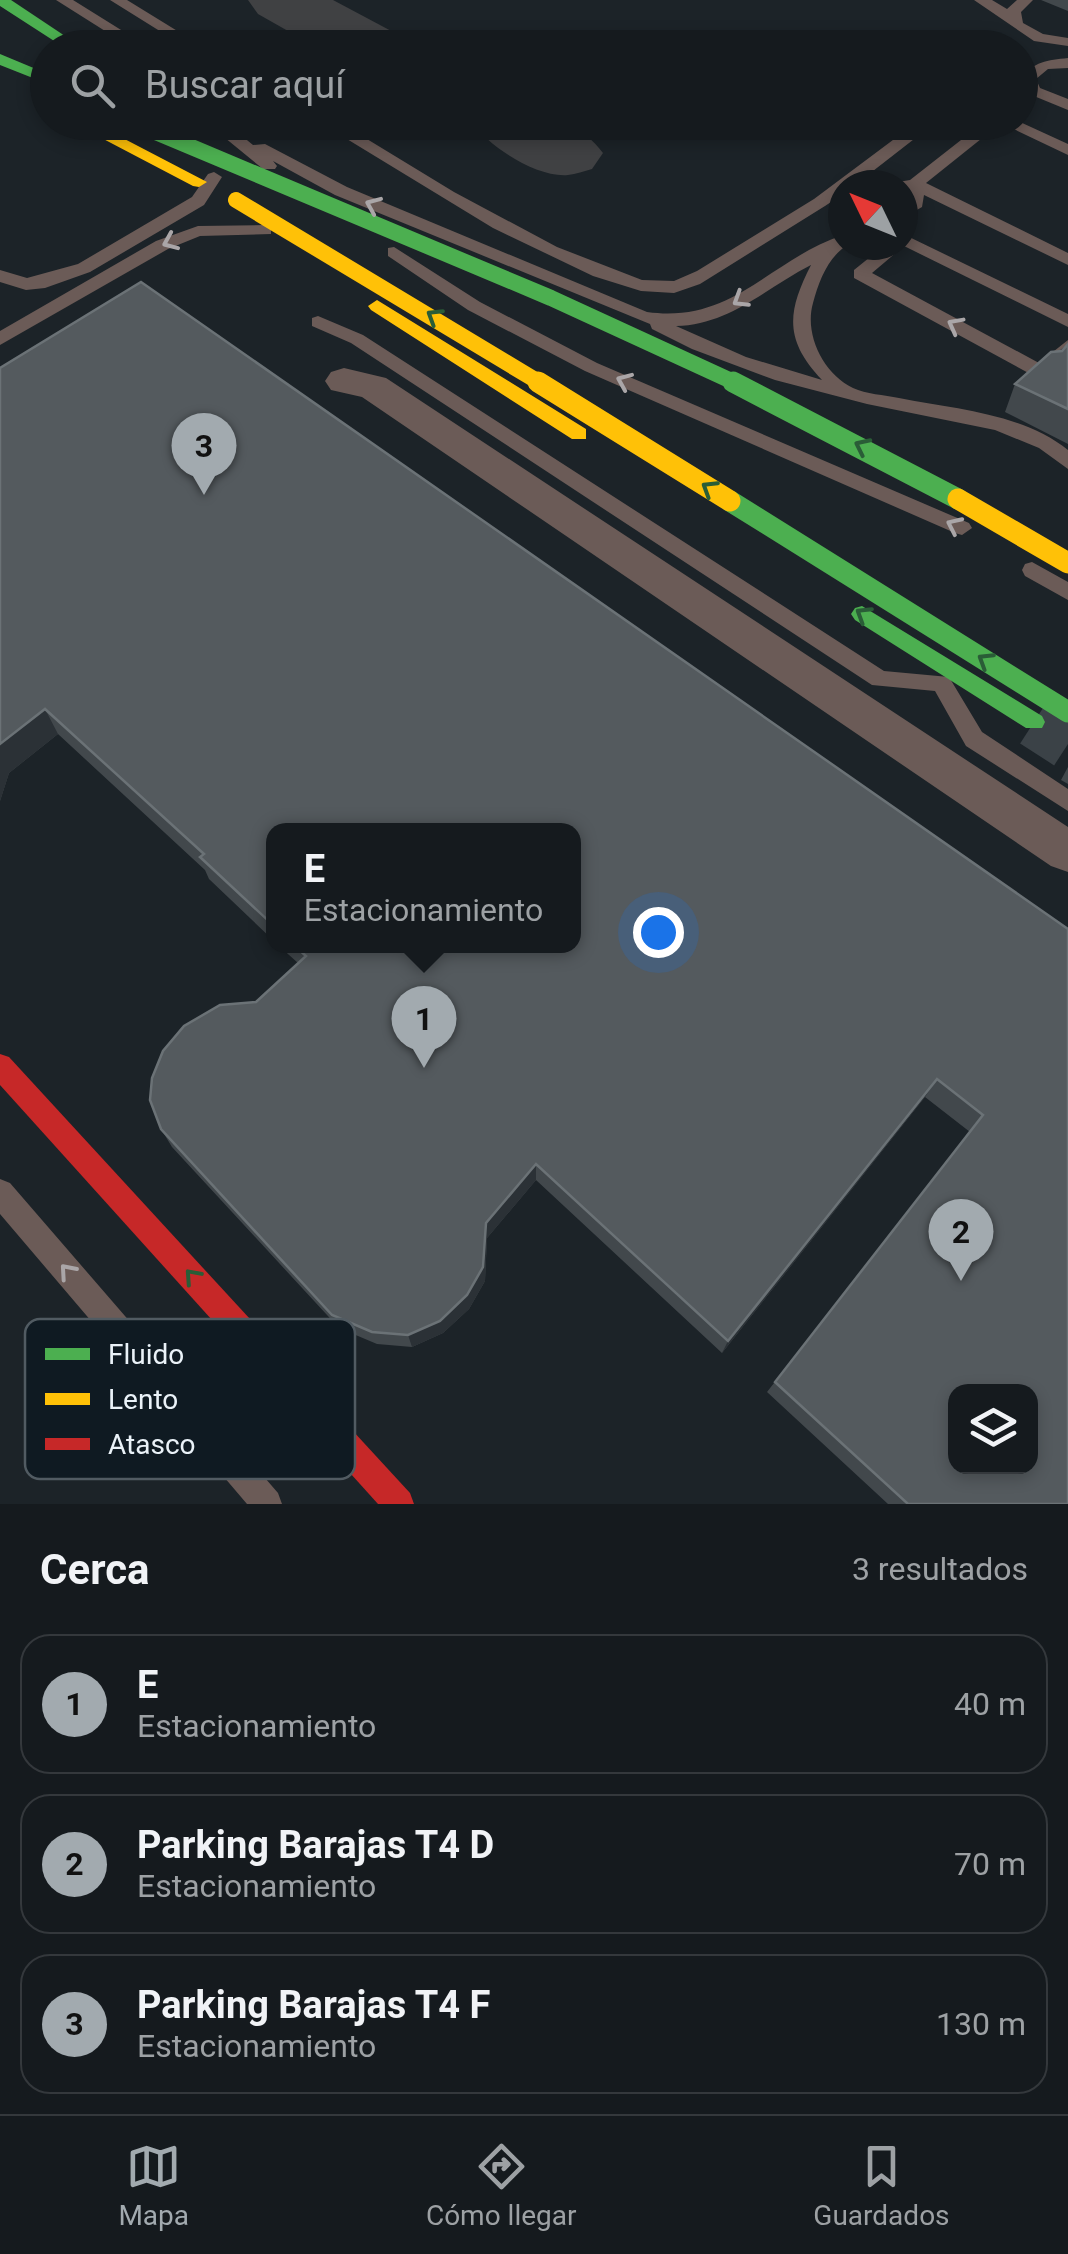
<!DOCTYPE html>
<html lang="es">
<head>
<meta charset="utf-8">
<style>
	:root { --surface:#151a1e; --page:#22272b; --text:#f1f3f6; --muted:#9da1a4; --line:#34383c; --accent:#a2aaaf }
	body { margin:0; font-family:Roboto,sans-serif; background:var(--page); color:var(--text) }
	.controls { position:absolute; right:30px; bottom:30px; display:grid; overflow:hidden; border-radius:20px; box-shadow:0 5px 15px #0003 }
	.controls button { width:90px; height:90px; display:grid; place-items:center; padding:0; border:0; border-bottom:2px solid var(--line); background:var(--surface); color:var(--text); font:50px sans-serif }
	.compass { position:absolute; left:828px; top:170px; width:90px; height:90px; border-radius:50%; background:var(--surface); box-shadow:0 5px 15px #0003; rotate:313deg }
	.you { position:absolute; left:658px; top:932px; width:35px; height:35px; margin:-25px; border:8px solid #fff; border-radius:50%; background:#1a73e8; box-shadow:0 0 0 15px #1a73e833 }
	.badge { display:grid; place-items:center; width:65px; height:65px; border-radius:50%; background:var(--accent); color:#111; font-size:32px; font-weight:700 }
	.pin { position:absolute; translate:-50% -82px; filter:drop-shadow(0 2px 5px #0008) }
	.pin::after { content:''; position:absolute; top:52px; width:35px; height:30px; background:inherit; clip-path:polygon(0 0,100% 0,50% 100%) }
	.popup { position:absolute; left:266px; top:823px; width:315px; height:130px; box-sizing:border-box; display:grid; place-content:center; border-radius:20px; background:var(--surface); filter:drop-shadow(0 2px 8px #0005); font-size:32px; white-space:nowrap; color:var(--muted) }
	.popup b { font-size:38px; color:var(--text) }
	.popup::after { content:''; position:absolute; left:50%; top:100%; margin-left:-20px; border:20px solid transparent; border-top-color:var(--surface) }
	.list { margin:0; padding:0; list-style:none }
	h2 { display:flex; justify-content:space-between; align-items:center; height:130px; margin:0; padding:0 40px; font-size:42px }
	h2 small { font-size:32px; font-weight:400; color:var(--muted) }
	.list li { display:grid; grid-template-columns:65px 1fr auto; gap:30px; align-items:center; box-sizing:border-box; height:140px; margin:0 20px 20px; padding:0 20px; border:2px solid var(--line); border-radius:30px }
	.list b { display:block; font-size:38px; white-space:nowrap }
	.list p { margin:0; font-size:32px; white-space:nowrap; color:var(--muted) }
	.list em { font-size:32px; font-style:normal; color:var(--muted) }
	.icon { flex:none; width:55px; height:55px; fill:none; stroke:currentColor; stroke-width:2; stroke-linecap:round; stroke-linejoin:round }
	.map { position:relative; flex:none; width:1068px; height:1504px; overflow:hidden }
	.search { position:absolute; background:var(--surface); box-shadow:0 5px 15px #0003; left:30px; right:30px; top:30px; height:110px; display:flex; align-items:center; gap:25px; box-sizing:border-box; padding:0 35px; border-radius:55px; color:var(--muted); font-size:38px }
	.sheet { height:610px; background:var(--surface) }
	nav { display:flex; justify-content:space-around; align-items:center; box-sizing:border-box; height:140px; border-top:2px solid var(--line); background:var(--surface); font-size:28px; color:var(--muted) }
	nav a { display:grid; justify-items:center; gap:5px }
	nav .on { color:var(--accent) }
	.map>svg:first-child { display:block }
</style>
</head>
<body>
<div class="map">
<svg width="1068" height="1504" viewBox="0 0 1068 1504">
	<rect width="100%" height="100%" fill="#1c2328"/>
	<g fill="none" stroke-linecap="round" stroke-linejoin="round">
		<path fill="#404143" fill-rule="evenodd" d="M248 0H333L395 33 405 48H318L258 14Z
			M472 122C518 122 573 110 603 153L592 169C584 171 576 174 568 175 537 178 488 146 472 122Z"/>
		<path stroke="#3b4247" stroke-width="51" stroke-dasharray="51 26" stroke-linecap="butt" d="M1034 722 1068 744"/>
		<path fill="#6b5b57" fill-rule="evenodd" d="M56 0H73L150 48H132Z
			M110 0H127L205 48H187Z
			M974 0H992L1007 9 1017 0H1033L1021 12 1023 23 1043 34 1068 38V46L1034 41Z
			M1068 58V68L1048 69 1036 79 1040 88 1068 99V110L1029 94 1020 78C1034 62 1047 60 1068 58Z
			M319 122H339L454 192 557 247 642 280 674 281 697 271 814 199 917 122H936L855 185H843V194L825 206 700 284 674 293 641 291 593 276 493 228Z
			M984 122H1020L1068 144V155L1001 123 926 183 1068 253V265L924 195 922 207 903 218 907 190 903 191V185H896L898 182 910 180Z
			M219 127H231L253 145 265 144 347 187 647 312C733 324 769 260 843 235V245H847C828 258 819 280 813 303 804 334 823 374 853 388 866 394 884 395 899 398 954 409 1022 413 1068 450V469L1039 448 995 430 867 404 775 380 692 349 652 329 650 324 335 195 273 161 277 166 275 169H263L219 133ZM811 265C787 312 784 340 822 380L746 357 676 326C729 325 766 288 811 265Z
			M214 172 222 177 204 205 90 272 45 288 26 290 0 282V270L27 278 78 264 192 197 208 174Z
			M265 225 271 226V234L200 236 168 249 0 345V331L156 241 198 226Z
			M903 234 1068 314V327L904 246 872 273 1039 363 1068 340V357L1048 376H1034L854 278V270L885 245H903Z
			M394 247 480 302 597 363 969 523 972 528 962 535 955 533 585 371 468 310 388 256V248Z
			M318 316 363 335 884 671 949 677 982 732 1068 789V811L966 746 935 691 872 685 351 343 312 326V318Z
			M1032 562 1068 582V600L1025 576 1022 570 1025 564Z
			M0 1179 10 1183 278 1493 282 1504H247L0 1214Z"/>
		<path fill="#6b5b57" fill-rule="evenodd" d="M344 368 386 378 1068 827V872L1051 866 362 397 331 390 325 381 331 372Z"/>
		<path fill="#4caf50" fill-rule="evenodd" d="M0 0H11L83 48H65L0 6Z
			M0 54 48 74V84L0 65Z
			M862 606 1042 716 1045 722 1042 728H1026L855 620 851 614 855 608Z"/>
		<path fill="#ffc107" fill-rule="evenodd" d="M71 122H92L207 182 199 187 193 186Z
			M377 300 586 429V439H572L371 310 368 306Z"/>
		<path fill="#c62828" fill-rule="evenodd" d="M0 1054 9 1057 410 1493 414 1504H378L0 1085Z"/>
		<path stroke="#4caf50" stroke-width="16" d="M132 122 551 298 738 384"/>
		<path stroke="#4caf50" stroke-width="21" d="M733 382 958 499
			M730 501 1068 712"/>
		<path stroke="#ffc107" stroke-width="16" d="M236 200 542 384"/>
		<path stroke="#ffc107" stroke-width="21" d="M538 382 730 501
			M958 499 1068 563"/>
	</g>
	<path fill="#42484c" d="M1041 0H1068V11Z
		M1068 344V444L1005 412 1015 384Z
		M0 368 1068 929V1504H888L767 1392 970 1132 925 1097 722 1353 536 1180 487 1238 485 1281 469 1309 443 1333 412 1347 377 1344 339 1328 172 1147 161 1129 256 1002 298 963 279 946H574L274 830V941L209 879 205 870 58 734 9 773 0 801Z
		M1068 767V784L1061 780Z"/>
	<path fill="#2b3136" d="M45 709 58 734 9 773 0 801V744Z
		M937 1079 925 1097 722 1353 728 1341Z
		M536 1164V1180L487 1238 485 1281 469 1309 443 1333 412 1347 408 1335 486 1223Z"/>
	<path fill="#545a5e" stroke="#6b7276" stroke-width="2.5" fill-rule="evenodd" d="M141 282 1068 929V1504H908L775 1382 983 1115 937 1079 728 1341 536 1164 486 1223 483 1267 467 1295 440 1321 408 1335 372 1332 332 1315 161 1129 150 1100 152 1078 163 1051 184 1026 220 1005 256 1002 306 956 295 946H574V830H274V926L200 857 204 854 45 709 0 744V368ZM956 1392H1030V1466H956Z
		M1068 344V409L1015 384 1051 352 1062 351Z"/>
	<defs><path id="oneway-chevron" d="M-2-3.5L2.5 0L-2 3.5" fill="none" stroke-width="1.6" stroke-linecap="round" stroke-linejoin="round" transform="scale(2.5)"/></defs>
	<g stroke="#aaa6a8">
		<use href="#oneway-chevron" transform="translate(373 205) rotate(-157)"/>
		<use href="#oneway-chevron" transform="translate(170 242) rotate(157)"/>
		<use href="#oneway-chevron" transform="translate(740 300) rotate(148)"/>
		<use href="#oneway-chevron" transform="translate(955 325) rotate(-152)"/>
		<use href="#oneway-chevron" transform="translate(624 381) rotate(-157)"/>
		<use href="#oneway-chevron" transform="translate(954 525) rotate(-155)"/>
		<use href="#oneway-chevron" transform="translate(67 1271) rotate(-131)"/>
	</g>
	<g stroke="#2a5d37">
		<use href="#oneway-chevron" transform="translate(434 316) rotate(-148)"/>
		<use href="#oneway-chevron" transform="translate(862 446) rotate(-154)"/>
		<use href="#oneway-chevron" transform="translate(709 488) rotate(-148)"/>
		<use href="#oneway-chevron" transform="translate(863 614) rotate(-148)"/>
		<use href="#oneway-chevron" transform="translate(985 660) rotate(-148)"/>
		<use href="#oneway-chevron" transform="translate(192 1276) rotate(-132)"/>
	</g>
	<rect x="25" y="1319" width="330" height="160" rx="15" fill="#0f1a22" stroke="#515b62" stroke-width="2.5"/>
	<rect x="45" y="1348" width="45" height="12" fill="#4caf50"/>
	<rect x="45" y="1393" width="45" height="12" fill="#ffc107"/>
	<rect x="45" y="1438" width="45" height="12" fill="#c62828"/>
	<g font-size="28" fill="#eaf2f8">
		<text x="108" y="1364">Fluido</text>
		<text x="108" y="1409">Lento</text>
		<text x="108" y="1454">Atasco</text>
	</g>
</svg>
<div class="controls">
<button><svg class="icon" aria-label="layers" viewBox="0 0 24 24"><path d="M12 4l9 5-9 5-9-5zM3 14l9 5 9-5"/></svg></button>
</div>
<svg class="compass" viewBox="-18 -18 36 36"><path d="M0-13l5 13h-10z" fill="#e53935"/><path d="M0 13l5-13h-10z" fill="#9da1a4"/></svg>
<div class="you"></div>
<div class="pin badge" style="left:424px;top:1068px">1</div>
<div class="popup"><b>E</b>Estacionamiento</div>
<div class="pin badge" style="left:961px;top:1281px">2</div>
<div class="pin badge" style="left:204px;top:495px">3</div>
<div class="search"><svg class="icon" aria-label="search" viewBox="0 0 24 24"><circle cx="10" cy="10" r="6"/><path d="M15 15l6 6"/></svg>Buscar aquí</div>
</div>
<section class="sheet">
<h2>Cerca<small>3 resultados</small></h2>
<ul class="list">
<li><span class="badge">1</span><div><b>E</b><p>Estacionamiento</p></div><em>40 m</em></li>
<li><span class="badge">2</span><div><b>Parking Barajas T4 D</b><p>Estacionamiento</p></div><em>70 m</em></li>
<li><span class="badge">3</span><div><b>Parking Barajas T4 F</b><p>Estacionamiento</p></div><em>130 m</em></li>
</ul>
</section>
<nav>
<a class="on"><svg class="icon" aria-label="map" viewBox="0 0 24 24"><path d="M3 6l6-2 6 2 6-2v14l-6 2-6-2-6 2zM9 4v14M15 6v14"/></svg>Mapa</a>
<a><svg class="icon" aria-label="directions" viewBox="0 0 24 24"><path d="M12 3l9 9-9 9-9-9zM9 14v-3h6M13 9l2 2-2 2"/></svg>Cómo llegar</a>
<a><svg class="icon" aria-label="saved" viewBox="0 0 24 24"><path d="M7 4h10v16l-5-4-5 4z"/></svg>Guardados</a>
</nav>
</body>
</html>
